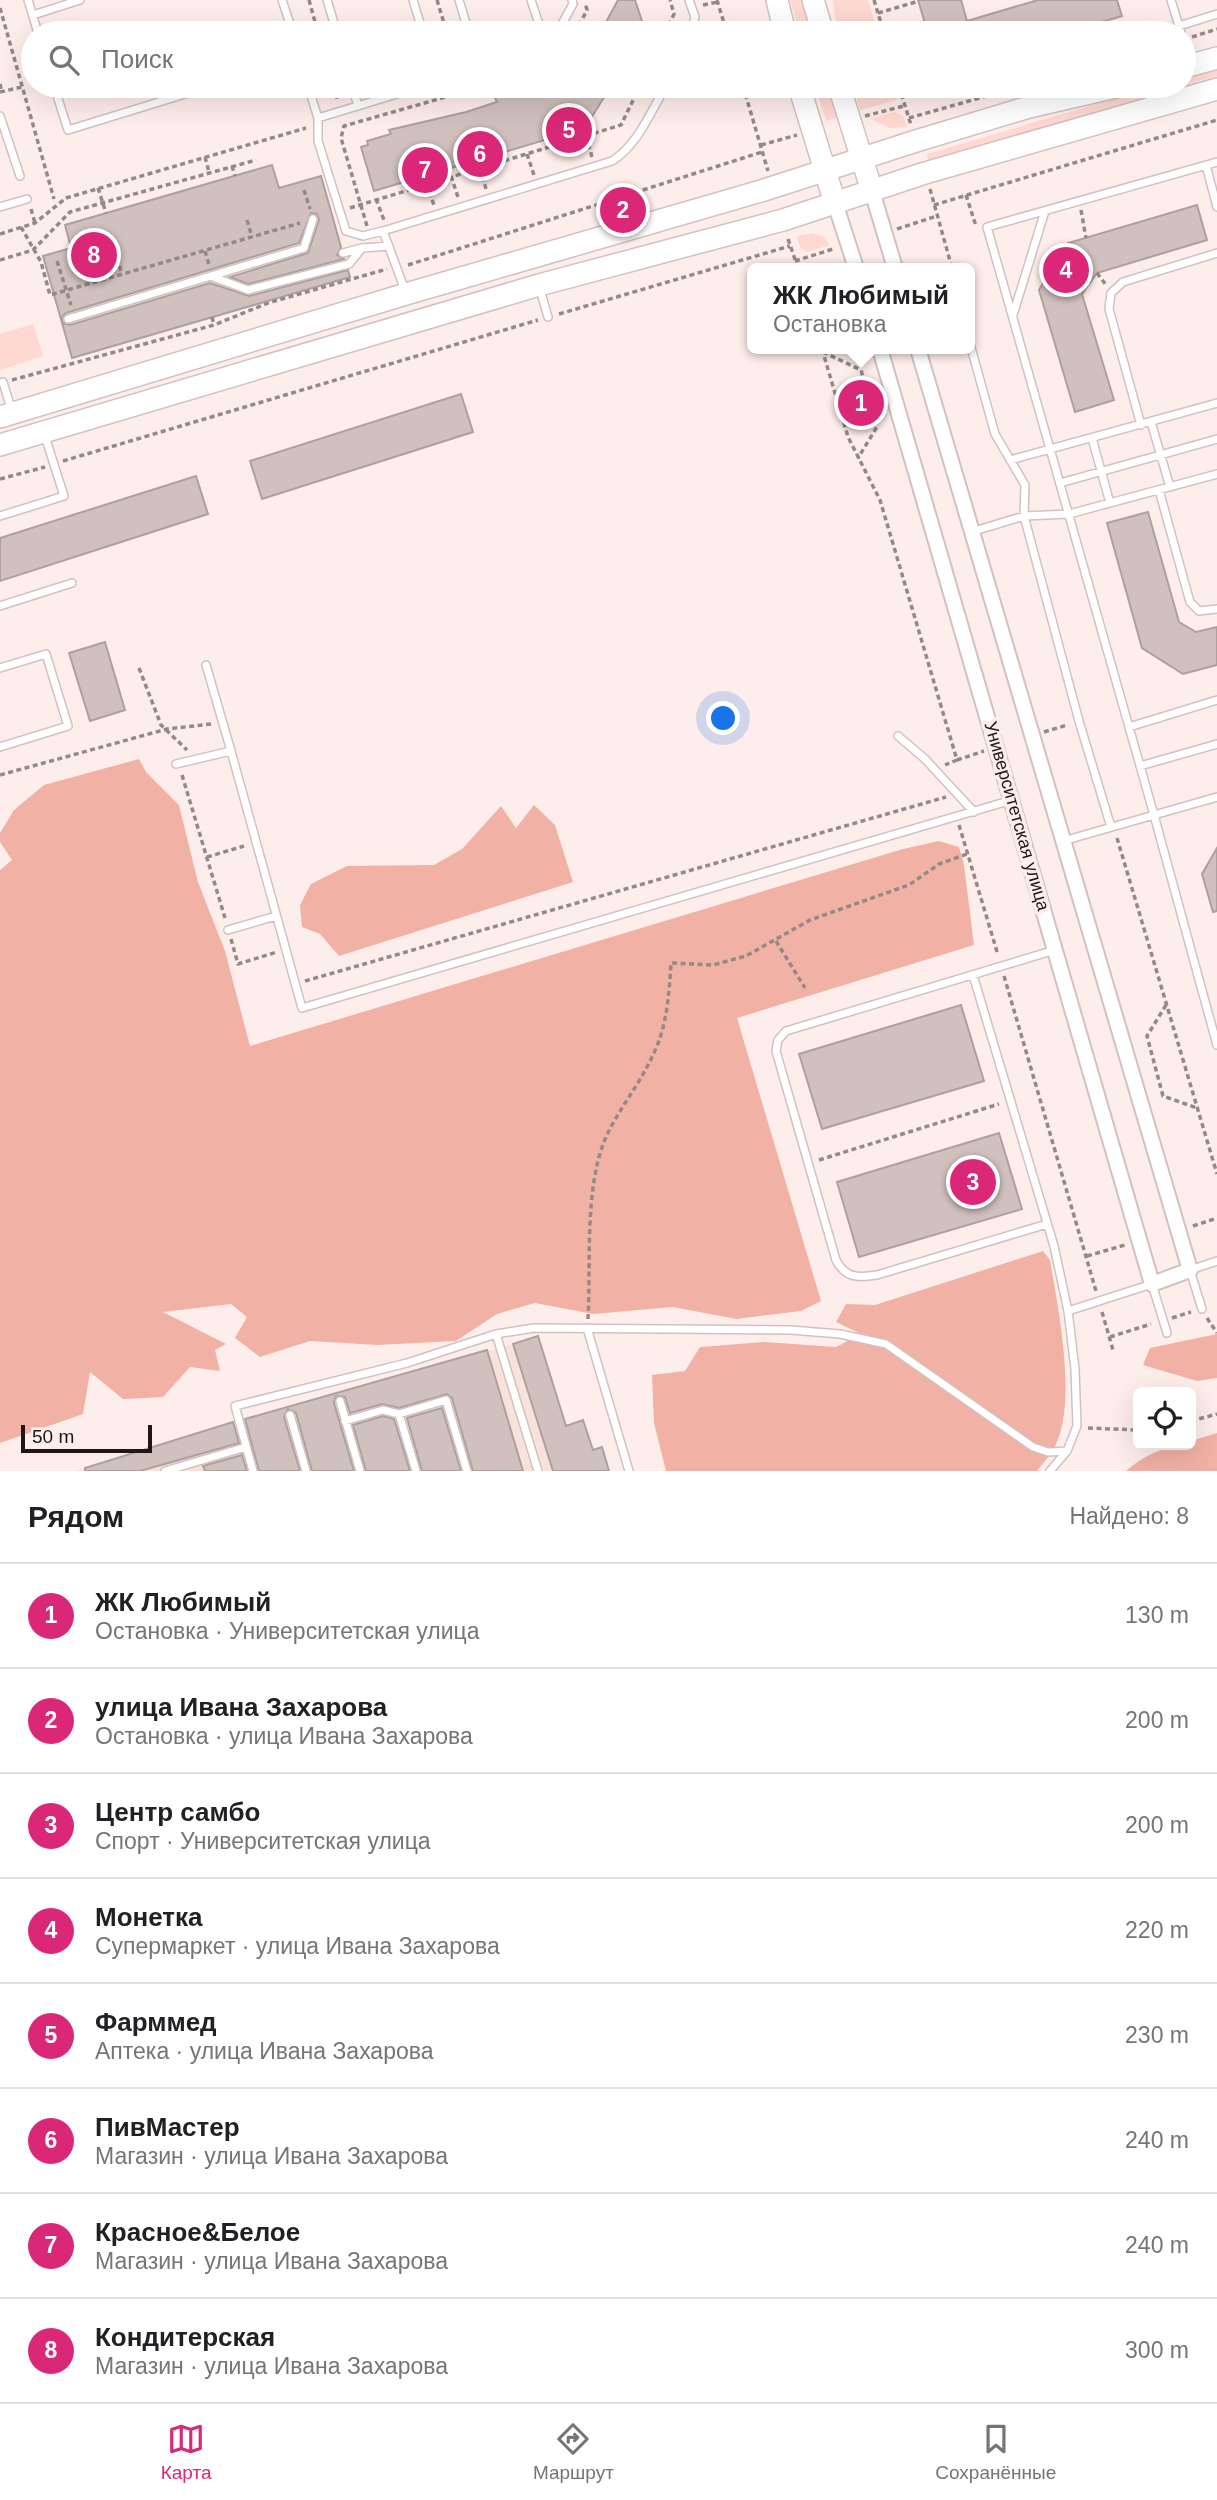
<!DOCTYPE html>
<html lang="ru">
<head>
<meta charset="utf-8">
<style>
	:root { --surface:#fff; --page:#f2f2f2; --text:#202124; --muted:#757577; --line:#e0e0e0; --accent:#db2777 }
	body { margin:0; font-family:Arial,sans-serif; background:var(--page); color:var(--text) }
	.controls { position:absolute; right:21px; bottom:21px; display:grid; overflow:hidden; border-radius:10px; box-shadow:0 7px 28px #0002 }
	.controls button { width:63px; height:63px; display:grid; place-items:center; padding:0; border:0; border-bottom:2px solid var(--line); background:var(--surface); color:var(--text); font:35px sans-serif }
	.scale { position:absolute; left:21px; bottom:18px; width:131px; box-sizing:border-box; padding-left:7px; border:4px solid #1d1817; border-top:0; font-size:19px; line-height:24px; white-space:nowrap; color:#1d1817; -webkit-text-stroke:5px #feeeeb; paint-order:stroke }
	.you { position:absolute; left:724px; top:719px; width:24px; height:24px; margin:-18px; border:5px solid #fff; border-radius:50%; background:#1a73e8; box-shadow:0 0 0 10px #1a73e833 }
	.badge { display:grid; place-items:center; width:46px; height:46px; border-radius:50%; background:var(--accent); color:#fff; font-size:23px; font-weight:700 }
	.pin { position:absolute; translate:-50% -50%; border:4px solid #fff; box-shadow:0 2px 7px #0006 }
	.popup { position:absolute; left:747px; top:263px; width:228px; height:91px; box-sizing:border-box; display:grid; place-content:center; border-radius:10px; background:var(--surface); filter:drop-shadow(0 2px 5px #0005); font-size:23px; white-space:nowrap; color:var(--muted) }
	.popup b { font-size:26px; color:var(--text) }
	.popup::after { content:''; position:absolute; left:50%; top:100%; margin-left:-14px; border:14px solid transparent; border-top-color:var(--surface) }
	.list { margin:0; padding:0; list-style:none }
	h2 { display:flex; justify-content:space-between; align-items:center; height:91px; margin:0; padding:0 28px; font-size:30px }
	h2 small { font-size:23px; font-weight:400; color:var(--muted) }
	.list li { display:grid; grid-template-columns:46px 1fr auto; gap:21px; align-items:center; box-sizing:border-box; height:105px; padding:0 28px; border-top:2px solid var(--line) }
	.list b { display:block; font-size:26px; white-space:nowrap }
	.list p { margin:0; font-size:23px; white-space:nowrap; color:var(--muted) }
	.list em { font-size:23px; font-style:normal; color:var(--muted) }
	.icon { flex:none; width:38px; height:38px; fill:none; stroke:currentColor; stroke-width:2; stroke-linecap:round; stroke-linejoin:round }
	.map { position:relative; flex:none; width:1217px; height:1471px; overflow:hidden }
	.search { position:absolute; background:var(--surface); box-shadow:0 7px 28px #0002; left:21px; right:21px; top:21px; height:77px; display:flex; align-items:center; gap:18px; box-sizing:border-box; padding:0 24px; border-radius:38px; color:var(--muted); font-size:26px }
	.sheet { height:931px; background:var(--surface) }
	nav { display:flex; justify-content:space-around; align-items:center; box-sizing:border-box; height:98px; border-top:2px solid var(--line); background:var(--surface); font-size:19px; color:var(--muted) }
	nav a { display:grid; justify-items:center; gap:4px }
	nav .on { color:var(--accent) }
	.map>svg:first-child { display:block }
</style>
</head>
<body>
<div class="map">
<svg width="1217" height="1471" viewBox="0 0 1217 1471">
	<rect width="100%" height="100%" fill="#feeeeb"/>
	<path fill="#f9e1dc" d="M513 1344 580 1471H75L229 1423Z"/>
	<path fill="#fed8d1" d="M790 0H803L813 33H800Z
		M833 0H868L878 33H837Z
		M1217 69V76L1184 85V78Z
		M815 86H828L838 117 826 121Z
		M853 86H893L897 100 860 110Z
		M1158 86H1183L928 161 927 154Z
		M894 112 903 116 907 127 890 128 870 119Z
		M813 233 824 237 830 245 807 252 800 247 797 236Z
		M33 324 43 356 0 370V334Z"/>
	<path fill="#f2b1a5" d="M139 759 146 772 179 805 198 882 225 951 250 1046 903 849 939 841 959 847 964 865 974 945 737 1018 821 1301 801 1311 736 1319 673 1307 593 1314 535 1303 497 1314 456 1341 377 1345 310 1341 260 1357 235 1338 247 1317 231 1304 163 1312 226 1344 215 1350 220 1371 190 1367 163 1397 123 1399 90 1372 83 1414 0 1443V870L12 860 0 842V833L14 810 44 785Z
		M534 805 555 825 573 882 339 956 320 934 302 927 300 905 311 884 347 866 434 865 462 849 501 806 516 828Z
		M1043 1251 1050 1260C1058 1308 1077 1399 1056 1444 1052 1454 1043 1463 1037 1471H666L654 1423 652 1375 685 1371 700 1347 764 1342 836 1347 861 1334 836 1322 846 1304 875 1305Z
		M1217 1334V1378L1197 1381 1143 1365 1150 1348Z
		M1217 1433V1471H1126C1144 1455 1166 1445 1191 1445V1441Z"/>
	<path fill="#d0c1be" stroke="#aea09d" stroke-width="2" d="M618 0H635L644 27 640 33H600Z
		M918 0H961L967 21 1038 0H1117L1122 16 1064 33H928Z
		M535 86 536 91 552 86H611L585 128 374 191 361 147 368 145 367 141 391 134 389 130 466 112 497 102 495 98Z
		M272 165 279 188 321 176 341 247 337 255 344 259 248 284 230 277 308 253 319 220 317 214 311 213 299 243 66 313 62 317 63 323 70 325 210 283 249 296 348 270 350 277 72 358 43 256 71 248 65 225Z
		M1197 205 1207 240 1097 273 1082 294 1114 400 1075 412 1039 290 1068 243Z
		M461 394 473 432 262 499 250 461Z
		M196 476 208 514 0 581V538Z
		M1148 512 1179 622 1196 632 1217 627V665L1183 674 1142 648 1107 523Z
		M105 642 125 710 90 721 69 653Z
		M1217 848V911L1213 912 1202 874Z
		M961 1005 984 1081 822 1129 799 1054Z
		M999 1133 1022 1209 859 1257 837 1182Z
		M538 1336 566 1426 583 1420 593 1450 602 1447 609 1471H553L513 1344Z
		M487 1350 523 1471H473L452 1398 447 1394 399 1408 382 1404 350 1413 345 1397 336 1396 334 1403 354 1471H312L296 1413 288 1409 284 1417 300 1471H259L245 1419Z
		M442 1408 461 1471H422L407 1418Z
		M383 1416 394 1419 410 1471H366L353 1425Z
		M233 1422 239 1443 140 1471H85V1468Z
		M242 1455 247 1471H205L203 1466Z"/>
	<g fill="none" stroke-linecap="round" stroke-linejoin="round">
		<g stroke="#d1c2bf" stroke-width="10">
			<path id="service" d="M28 0 38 33
				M282 0 293 33
				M327 0 337 33
				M413 0 423 33
				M459 0 469 33
				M531 0 542 33
				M689 0 695 17 690 33
				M1171 0 1181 33
				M33 15 80 0
				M1179 26 1217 14
				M557 33 573 4 572 0
				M1184 41 1190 61
				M54 86 68 130 211 86
				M308 86 318 118V141L346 231 363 236 383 231 406 293
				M352 86 358 106
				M0 116 20 176
				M318 118 423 86
				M1206 165 1217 207
				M0 207 27 199
				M383 231 612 161C638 145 651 111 666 86
				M343 253 362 248 389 246
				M213 277 248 290 349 264 362 248
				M539 286 548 317
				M1013 315 1045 211
				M68 319 304 248 313 219
				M970 344 995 434 1025 485 1024 516 1079 721 1111 827
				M3 382 12 412
				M1151 422 1170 487
				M1141 425 1109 309 1111 293 1123 282 1217 253
				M1092 438 1110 503
				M1010 460 1217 403
				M1060 483 1217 439
				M1159 490 1190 602 1199 611 1217 609
				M0 516 64 496 44 433
				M971 532 1024 516 1069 514 1217 474
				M0 606 72 583
				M206 665 231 751
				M0 668 46 654 68 726 0 747
				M1129 727 1217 700
				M898 736 925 759 974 812
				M176 764 231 751 302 1008 1012 800
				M1140 766 1217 744
				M1217 797 1154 815 1217 1045
				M1063 841 1154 815 987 227 1217 162
				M228 930 276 916
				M973 975 1054 1246 1068 1311 1075 1369 1077 1426 1067 1451 1050 1471
				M1047 1224 877 1275C858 1278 845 1278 836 1260L776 1051 778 1040 786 1031 1055 950
				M1202 1309 1190 1270 1217 1261
				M1068 1311 1152 1284 1167 1333
				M587 1328 629 1471
				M496 1334 538 1471
				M340 1401 360 1471
				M399 1414 416 1471
				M290 1415 306 1471
				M345 1421 383 1410 399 1414 446 1400 467 1471
				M165 1471 246 1447
				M253 1471 235 1406 407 1363 496 1334 534 1328 791 1330 840 1334 886 1344 1033 1447 1048 1452 1067 1451"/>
		</g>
		<g stroke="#d1c2bf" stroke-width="18">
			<path id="minor" d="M872 191 895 268
				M835 203 856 268
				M880 349 1152 1284 1190 1270 918 349"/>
		</g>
		<g stroke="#d1c2bf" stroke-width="24">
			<path id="secondary" d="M777 0 785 33
				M813 0 823 33
				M1184 67 1217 58
				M799 86 835 203
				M839 86 872 191
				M0 417 406 294 761 191 916 141 1029 107 1120 86
				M0 445 539 285 783 220 925 173 1217 89"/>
		</g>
		<path stroke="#948987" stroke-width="3.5" stroke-dasharray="5 3.5" stroke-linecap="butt" d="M309 0 318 33
			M437 0 447 33
			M717 0 727 33
			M874 0 884 33
			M703 5 718 2
			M0 8 54 199
			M878 13 919 1
			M575 33 587 10 585 3
			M665 33 674 14 670 0
			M1192 37 1217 29
			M0 84 2 92
			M333 86 338 101
			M743 86 768 171
			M899 86 911 125
			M0 92 22 87
			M865 116 904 106
			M909 118 1022 86
			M586 136 592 157
			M761 145 797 135
			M527 154 534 175
			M205 157 209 172
			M232 166 235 176
			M480 168 486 189
			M451 176 458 197
			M426 184 434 205
			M98 188 106 213
			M930 189 952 268
			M304 190 310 209
			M966 195 976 226
			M376 199 384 220
			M934 205 1217 120
			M350 208 621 125 640 86
			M31 209 35 223
			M1081 210 1086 238
			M247 220 252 237
			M367 226 341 138 344 126 484 86
			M21 227 41 262 50 295 300 223
			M897 229 937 216
			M0 234 35 223 66 198 306 128
			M788 239 798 268
			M205 251 209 265
			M117 258 122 274
			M0 260 33 250 70 212 256 160
			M57 261 71 305
			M795 261 833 249
			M408 265 762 152
			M1097 273 1106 285
			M559 314 790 246
			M212 317 214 325
			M822 349 848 437 880 500 957 760 945 765
			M823 352 861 370 877 427 858 458
			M12 380 214 325 268 303 387 269
			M63 461 538 320
			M0 479 45 467
			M139 668 161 725 187 750
			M1044 732 1067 725
			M957 760 984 751
			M0 775 167 729 211 724
			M182 775 225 918
			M959 825 998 955
			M1117 838 1217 1174
			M207 857 244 846
			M231 939 238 964 277 952
			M776 941 805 988
			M1004 976 1096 1291
			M305 981 946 797
			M1166 1005 1147 1036 1163 1096 1197 1108
			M819 1160 999 1104
			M1193 1226 1217 1218
			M1087 1256 1125 1245
			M1102 1312 1113 1350
			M1172 1318 1191 1312
			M1207 1318 1217 1333
			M588 1319C591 1265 584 1187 606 1137 619 1109 639 1085 652 1057 667 1028 669 995 671 963L713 965 746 956 810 920 909 885 939 864 967 854
			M1110 1337 1151 1324
			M1191 1421 1217 1414
			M1088 1428 1138 1430"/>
		<use href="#service" stroke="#fff" stroke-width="7"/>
		<use href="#minor" stroke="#fff" stroke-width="14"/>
		<use href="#secondary" stroke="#fff" stroke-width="21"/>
	</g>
	<g text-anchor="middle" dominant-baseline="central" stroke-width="7" stroke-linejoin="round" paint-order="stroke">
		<g font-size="18" fill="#1d1817" stroke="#feeeeb">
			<text transform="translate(1017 816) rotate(74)">Университетская улица</text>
		</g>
	</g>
</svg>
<div class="controls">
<button><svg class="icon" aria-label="locate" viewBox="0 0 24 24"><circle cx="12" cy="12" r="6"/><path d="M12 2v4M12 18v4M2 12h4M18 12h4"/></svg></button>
</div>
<div class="scale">50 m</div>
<div class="you"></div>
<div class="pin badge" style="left:861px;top:403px">1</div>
<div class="popup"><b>ЖК Любимый</b>Остановка</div>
<div class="pin badge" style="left:623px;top:210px">2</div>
<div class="pin badge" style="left:973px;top:1182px">3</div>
<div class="pin badge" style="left:1066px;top:270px">4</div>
<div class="pin badge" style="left:569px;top:130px">5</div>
<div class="pin badge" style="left:480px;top:154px">6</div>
<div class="pin badge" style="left:425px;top:170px">7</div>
<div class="pin badge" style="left:94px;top:255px">8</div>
<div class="search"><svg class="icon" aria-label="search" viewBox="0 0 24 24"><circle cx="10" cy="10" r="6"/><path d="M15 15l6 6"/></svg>Поиск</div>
</div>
<section class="sheet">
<h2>Рядом<small>Найдено: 8</small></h2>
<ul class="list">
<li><span class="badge">1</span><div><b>ЖК Любимый</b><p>Остановка · Университетская улица</p></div><em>130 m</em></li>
<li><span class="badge">2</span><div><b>улица Ивана Захарова</b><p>Остановка · улица Ивана Захарова</p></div><em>200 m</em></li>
<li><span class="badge">3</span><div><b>Центр самбо</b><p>Спорт · Университетская улица</p></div><em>200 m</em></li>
<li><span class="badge">4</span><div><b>Монетка</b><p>Супермаркет · улица Ивана Захарова</p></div><em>220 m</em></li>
<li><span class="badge">5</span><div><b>Фарммед</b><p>Аптека · улица Ивана Захарова</p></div><em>230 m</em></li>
<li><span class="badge">6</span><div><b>ПивМастер</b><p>Магазин · улица Ивана Захарова</p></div><em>240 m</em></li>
<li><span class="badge">7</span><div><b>Красное&amp;Белое</b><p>Магазин · улица Ивана Захарова</p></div><em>240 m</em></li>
<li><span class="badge">8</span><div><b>Кондитерская</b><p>Магазин · улица Ивана Захарова</p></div><em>300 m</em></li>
</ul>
</section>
<nav>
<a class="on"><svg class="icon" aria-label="map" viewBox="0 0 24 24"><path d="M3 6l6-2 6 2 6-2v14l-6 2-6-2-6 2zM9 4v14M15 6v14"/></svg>Карта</a>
<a><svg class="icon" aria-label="directions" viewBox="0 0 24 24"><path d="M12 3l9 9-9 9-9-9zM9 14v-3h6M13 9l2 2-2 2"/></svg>Маршрут</a>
<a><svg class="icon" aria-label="saved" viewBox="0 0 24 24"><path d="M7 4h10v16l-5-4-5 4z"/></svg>Сохранённые</a>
</nav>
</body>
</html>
